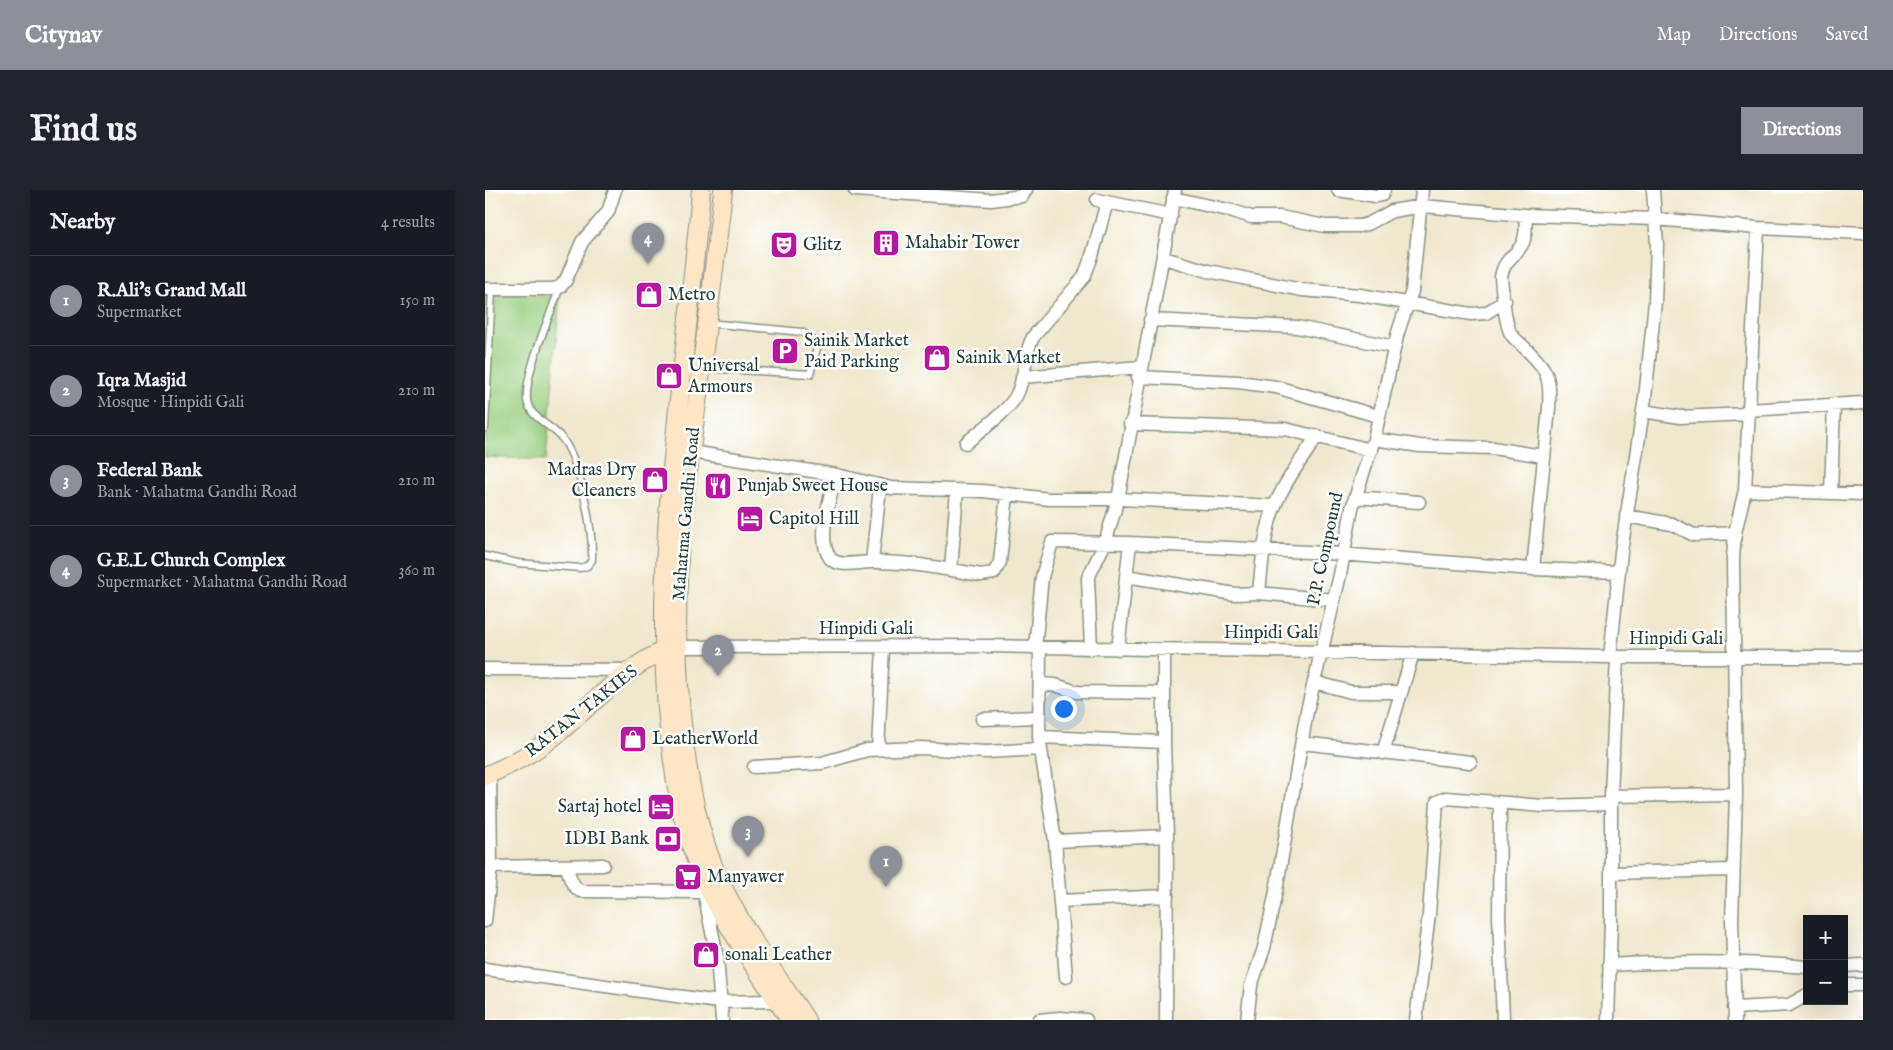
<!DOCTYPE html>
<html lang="en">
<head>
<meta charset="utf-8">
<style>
	:root { --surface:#171b24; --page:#20242c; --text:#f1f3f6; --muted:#9ea1a6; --line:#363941; --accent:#8c9099 }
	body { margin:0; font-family:"IM FELL English",serif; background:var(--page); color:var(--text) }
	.controls { position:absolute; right:15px; bottom:15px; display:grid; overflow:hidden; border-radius:0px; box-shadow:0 5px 20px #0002 }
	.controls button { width:45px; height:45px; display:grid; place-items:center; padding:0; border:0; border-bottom:1px solid var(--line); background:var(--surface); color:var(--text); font:25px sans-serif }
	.you { position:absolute; left:578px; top:518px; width:18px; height:18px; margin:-12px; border:4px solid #fff; border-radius:50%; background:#1a73e8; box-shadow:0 0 0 8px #1a73e833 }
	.badge { display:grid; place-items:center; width:32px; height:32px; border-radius:50%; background:var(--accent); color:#fff; font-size:16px; font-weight:700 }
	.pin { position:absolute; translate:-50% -41px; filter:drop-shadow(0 1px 2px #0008) }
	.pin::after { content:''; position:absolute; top:26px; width:18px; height:15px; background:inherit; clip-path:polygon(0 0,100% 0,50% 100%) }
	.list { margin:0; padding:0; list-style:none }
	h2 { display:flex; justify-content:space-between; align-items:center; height:65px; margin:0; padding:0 20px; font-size:21px }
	h2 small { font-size:16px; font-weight:400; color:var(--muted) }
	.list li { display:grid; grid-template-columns:32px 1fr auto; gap:15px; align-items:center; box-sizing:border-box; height:90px; padding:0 20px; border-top:1px solid var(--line) }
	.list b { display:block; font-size:19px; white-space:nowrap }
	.list p { margin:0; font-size:16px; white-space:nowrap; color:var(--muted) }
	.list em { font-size:16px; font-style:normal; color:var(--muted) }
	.map { position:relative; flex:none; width:1378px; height:830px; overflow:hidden; border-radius:0px }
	header { display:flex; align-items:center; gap:30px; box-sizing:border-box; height:70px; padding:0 25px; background:var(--accent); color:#fff }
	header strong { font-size:24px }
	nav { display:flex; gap:28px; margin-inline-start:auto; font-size:18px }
	.intro { display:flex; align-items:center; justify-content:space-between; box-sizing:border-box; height:120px; padding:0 30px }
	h1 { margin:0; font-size:35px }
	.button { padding:12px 22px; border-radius:0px; background:var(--accent); color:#fff; font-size:18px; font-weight:700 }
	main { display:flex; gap:30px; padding:0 30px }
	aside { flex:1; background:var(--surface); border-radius:0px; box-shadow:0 5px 20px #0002 }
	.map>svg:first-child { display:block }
</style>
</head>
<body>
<header>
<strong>Citynav</strong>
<nav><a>Map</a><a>Directions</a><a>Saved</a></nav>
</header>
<div class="intro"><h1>Find us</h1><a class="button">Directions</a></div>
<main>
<aside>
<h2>Nearby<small>4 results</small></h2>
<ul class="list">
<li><span class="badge">1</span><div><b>R.Ali's Grand Mall</b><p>Supermarket</p></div><em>150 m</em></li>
<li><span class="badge">2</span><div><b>Iqra Masjid</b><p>Mosque · Hinpidi Gali</p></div><em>210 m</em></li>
<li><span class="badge">3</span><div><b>Federal Bank</b><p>Bank · Mahatma Gandhi Road</p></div><em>210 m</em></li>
<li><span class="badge">4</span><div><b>G.E.L Church Complex</b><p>Supermarket · Mahatma Gandhi Road</p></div><em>360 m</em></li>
</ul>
</aside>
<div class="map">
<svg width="1378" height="830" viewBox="0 0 1378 830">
	<rect width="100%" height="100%" fill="#fff"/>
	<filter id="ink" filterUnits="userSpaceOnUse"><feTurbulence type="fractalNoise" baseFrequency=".02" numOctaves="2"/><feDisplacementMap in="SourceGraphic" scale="10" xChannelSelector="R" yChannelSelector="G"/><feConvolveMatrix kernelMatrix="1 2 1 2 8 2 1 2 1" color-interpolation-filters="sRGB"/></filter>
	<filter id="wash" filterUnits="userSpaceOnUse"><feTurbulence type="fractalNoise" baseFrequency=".0096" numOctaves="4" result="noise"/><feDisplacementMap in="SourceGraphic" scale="20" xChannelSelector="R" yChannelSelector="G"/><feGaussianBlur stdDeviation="1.12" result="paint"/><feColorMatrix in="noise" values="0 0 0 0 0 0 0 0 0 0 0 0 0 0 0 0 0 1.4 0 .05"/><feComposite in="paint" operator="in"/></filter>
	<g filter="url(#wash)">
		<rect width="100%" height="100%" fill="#f1e7ce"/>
		<path fill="#9acf81" stroke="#5c865a" d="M0 104 75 107 61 270 0 267Z"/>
	</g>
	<g filter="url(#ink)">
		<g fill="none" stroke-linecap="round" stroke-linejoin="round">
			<g stroke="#889281" stroke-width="9">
				<path id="lane" d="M217 178 325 184 333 154 317 142 223 133
					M0 238 7 99
					M0 366 33 373 95 378 102 376 107 370C108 340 95 267 75 246 64 234 44 227 42 210 39 184 66 123 75 97"/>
			</g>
			<g stroke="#889281" stroke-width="15">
				<path id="street" d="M370 0 506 10 537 6 541 0
					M853 0 891 6 897 5 899 0
					M688 8 748 21 766 27H795L840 36H874L883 34 907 21 937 16 1040 25 1170 29 1273 38 1378 43
					M612 10 686 25
					M1040 25C1045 69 1021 58 1016 87 1017 99 1020 135 1026 144 1029 149 1035 153 1040 158 1062 179 1066 186 1064 218L1048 379
					M679 68 723 81 817 100 875 105 986 124 1001 123 1020 111
					M0 99H67L75 97 81 90 97 52 123 22 130 0
					M665 130 812 137 909 157
					M537 187 655 177
					M653 187 753 192 791 197 893 226
					M1262 220 1378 213
					M1158 221 1195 227 1262 224
					M645 234 800 239 886 260
					M889 249 935 256 1008 258 1058 266
					M481 253C495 241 525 220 532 204 541 187 538 165 548 147L599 87 607 66 622 12
					M206 262 352 285 406 298 498 301 564 309H633L790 316
					M352 285C345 306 331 348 345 368 353 378 375 372 386 372 422 371 460 379 496 385L509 383 515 372 522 304
					M1260 300 1378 304
					M1346 303 1349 214
					M870 307 934 312
					M1141 326 1187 334 1209 345 1250 343
					M387 372 395 297
					M466 380 472 300
					M641 386 750 404 774 403 849 410
					M774 403C777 373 779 340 791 313 801 289 818 268 832 246
					M193 457 503 456 1125 467H1378
					M550 458 557 387 567 352 645 353 842 363 1048 379 1134 382
					M555 458 554 547 570 651 581 787
					M606 459 603 388 620 353 633 309 690 0
					M633 459 645 353
					M679 460V552L682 646 681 830
					M1125 467 1136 362 1160 208 1170 112 1172 54 1168 0
					M0 479 147 480
					M829 492 866 502H915
					M555 494 570 495 592 502 679 503
					M497 529 554 527
					M554 547 679 552
					M817 553 985 572
					M393 559 398 457
					M898 563 928 463
					M269 577 337 573 382 560 436 558 501 562 555 559
					M1126 606 1251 604
					M1015 613 1014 727 1018 830
					M570 651 682 646
					M82 676C84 686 86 695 95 701L219 702
					M6 677 118 675
					M1126 683 1248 680
					M221 697 219 702 232 767 237 830
					M575 711 682 706
					M0 731 6 677 5 584
					M1124 775C1190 771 1256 771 1322 777
					M1359 776 1378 775
					M0 779 234 812 292 811
					M1359 795H1378
					M1249 818 1304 815 1322 805
					M554 830 575 828 601 830
					M762 830 766 796 779 758 791 701 822 521 855 385 867 318 889 249 913 142 927 101 937 0
					M931 830 944 724 952 612 961 608 1058 616 1126 614
					M1123 830 1126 731V606L1132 467
					M1250 830 1247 731 1251 604 1248 368 1250 343 1260 300 1273 38"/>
			</g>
			<g stroke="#889281" stroke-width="20">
				<path id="secondary" d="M216 0C202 176 167 353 183 530 188 577 194 626 211 670 234 728 271 778 305 830
					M238 0C230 76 220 152 210 228 205 273 196 320 194 366 189 458 193 574 223 662 244 722 286 777 321 830
					M0 586C26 575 50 562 72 544 104 518 149 468 188 458"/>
			</g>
			<use href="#lane" stroke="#fff" stroke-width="6"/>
			<use href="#street" stroke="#fff" stroke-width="12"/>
			<use href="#secondary" stroke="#fde5c5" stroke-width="18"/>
		</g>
	</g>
	<defs>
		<g id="building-square" transform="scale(1.4375)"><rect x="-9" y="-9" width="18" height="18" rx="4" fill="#b5179e" stroke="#fff"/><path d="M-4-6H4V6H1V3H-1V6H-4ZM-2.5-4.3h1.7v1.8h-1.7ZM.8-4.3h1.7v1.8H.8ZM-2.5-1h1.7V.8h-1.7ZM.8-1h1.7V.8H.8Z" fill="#fff"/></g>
		<g id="theatre-square" transform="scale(1.4375)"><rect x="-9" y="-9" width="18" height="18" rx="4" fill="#b5179e" stroke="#fff"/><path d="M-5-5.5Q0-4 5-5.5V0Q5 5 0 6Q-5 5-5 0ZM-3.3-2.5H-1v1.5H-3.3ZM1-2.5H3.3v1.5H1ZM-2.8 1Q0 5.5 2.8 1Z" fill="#fff"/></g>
		<g id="shop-square" transform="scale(1.4375)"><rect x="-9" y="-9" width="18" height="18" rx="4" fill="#b5179e" stroke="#fff"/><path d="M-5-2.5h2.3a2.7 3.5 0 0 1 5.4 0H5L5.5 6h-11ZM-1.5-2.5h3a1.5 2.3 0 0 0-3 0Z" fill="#fff"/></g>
		<g id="parking-square" transform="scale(1.4375)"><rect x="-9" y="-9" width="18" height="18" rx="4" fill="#b5179e" stroke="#fff"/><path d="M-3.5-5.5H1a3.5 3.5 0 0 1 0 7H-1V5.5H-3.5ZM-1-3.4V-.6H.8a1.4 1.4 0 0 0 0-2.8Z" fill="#fff"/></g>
		<g id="restaurant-square" transform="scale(1.4375)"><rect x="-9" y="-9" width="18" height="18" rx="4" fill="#b5179e" stroke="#fff"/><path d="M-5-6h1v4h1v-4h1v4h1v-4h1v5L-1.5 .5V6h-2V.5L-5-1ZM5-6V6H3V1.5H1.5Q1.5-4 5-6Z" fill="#fff"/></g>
		<g id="hotel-square" transform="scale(1.4375)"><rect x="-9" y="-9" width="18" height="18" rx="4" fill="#b5179e" stroke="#fff"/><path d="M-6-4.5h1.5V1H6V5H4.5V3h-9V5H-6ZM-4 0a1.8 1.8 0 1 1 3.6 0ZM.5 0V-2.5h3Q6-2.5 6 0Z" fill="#fff"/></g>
		<g id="bank-square" transform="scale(1.4375)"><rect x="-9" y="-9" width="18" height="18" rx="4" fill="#b5179e" stroke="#fff"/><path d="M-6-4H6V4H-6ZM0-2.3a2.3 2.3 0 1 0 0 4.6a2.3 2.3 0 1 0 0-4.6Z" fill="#fff"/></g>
		<g id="supermarket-square" transform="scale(1.4375)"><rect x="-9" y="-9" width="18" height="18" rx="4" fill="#b5179e" stroke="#fff"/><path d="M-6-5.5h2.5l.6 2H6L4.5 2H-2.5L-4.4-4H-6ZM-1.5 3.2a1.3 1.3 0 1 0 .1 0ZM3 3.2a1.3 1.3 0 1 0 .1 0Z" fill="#fff"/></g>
	</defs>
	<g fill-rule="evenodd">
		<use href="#building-square" x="401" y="53"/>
		<use href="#theatre-square" x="299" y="55"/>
		<use href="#shop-square" x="164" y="105"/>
		<use href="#parking-square" x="300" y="161"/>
		<use href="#shop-square" x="452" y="168"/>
		<use href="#shop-square" x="184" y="186"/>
		<use href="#shop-square" x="170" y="290"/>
		<use href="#restaurant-square" x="233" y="296"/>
		<use href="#hotel-square" x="265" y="329"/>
		<use href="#shop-square" x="148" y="549"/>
		<use href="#hotel-square" x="176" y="617"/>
		<use href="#bank-square" x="183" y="649"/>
		<use href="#supermarket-square" x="203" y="687"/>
		<use href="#shop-square" x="221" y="765"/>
	</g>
	<g text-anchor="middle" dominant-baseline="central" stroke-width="5" stroke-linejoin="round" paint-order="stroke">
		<g font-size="18" fill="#1f3d34" stroke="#fff" text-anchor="start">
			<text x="420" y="53">Mahabir Tower</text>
			<text x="318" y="55">Glitz</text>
			<text x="183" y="105">Metro</text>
			<text x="319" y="151">Sainik Market<tspan x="319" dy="21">Paid Parking</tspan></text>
			<text x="471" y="168">Sainik Market</text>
			<text x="203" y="176">Universal<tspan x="203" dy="21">Armours</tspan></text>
			<text x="151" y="280" text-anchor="end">Madras Dry<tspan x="151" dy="21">Cleaners</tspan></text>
			<text x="252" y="296">Punjab Sweet House</text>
			<text x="284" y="329">Capitol Hill</text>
			<text x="167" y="549">LeatherWorld</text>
			<text x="157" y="617" text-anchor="end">Sartaj hotel</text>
			<text x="164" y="649" text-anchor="end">IDBI Bank</text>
			<text x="222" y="687">Manyawer</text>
			<text x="240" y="765">sonali Leather</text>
		</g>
		<g font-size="18" fill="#1f3d34" stroke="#fff">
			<text transform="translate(202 324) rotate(-85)">Mahatma Gandhi Road</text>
			<text transform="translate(841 359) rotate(-78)">P.P. Compound</text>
			<text x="381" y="439">Hinpidi Gali</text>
			<text x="786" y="443">Hinpidi Gali</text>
			<text x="1191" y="449">Hinpidi Gali</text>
			<text transform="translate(97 522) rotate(-38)">RATAN TAKIES</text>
		</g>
	</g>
</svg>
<div class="controls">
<button>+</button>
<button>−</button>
</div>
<div class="you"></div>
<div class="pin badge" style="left:401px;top:697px">1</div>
<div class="pin badge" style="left:233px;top:486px">2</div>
<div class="pin badge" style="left:263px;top:667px">3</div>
<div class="pin badge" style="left:163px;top:74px">4</div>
</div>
</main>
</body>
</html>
